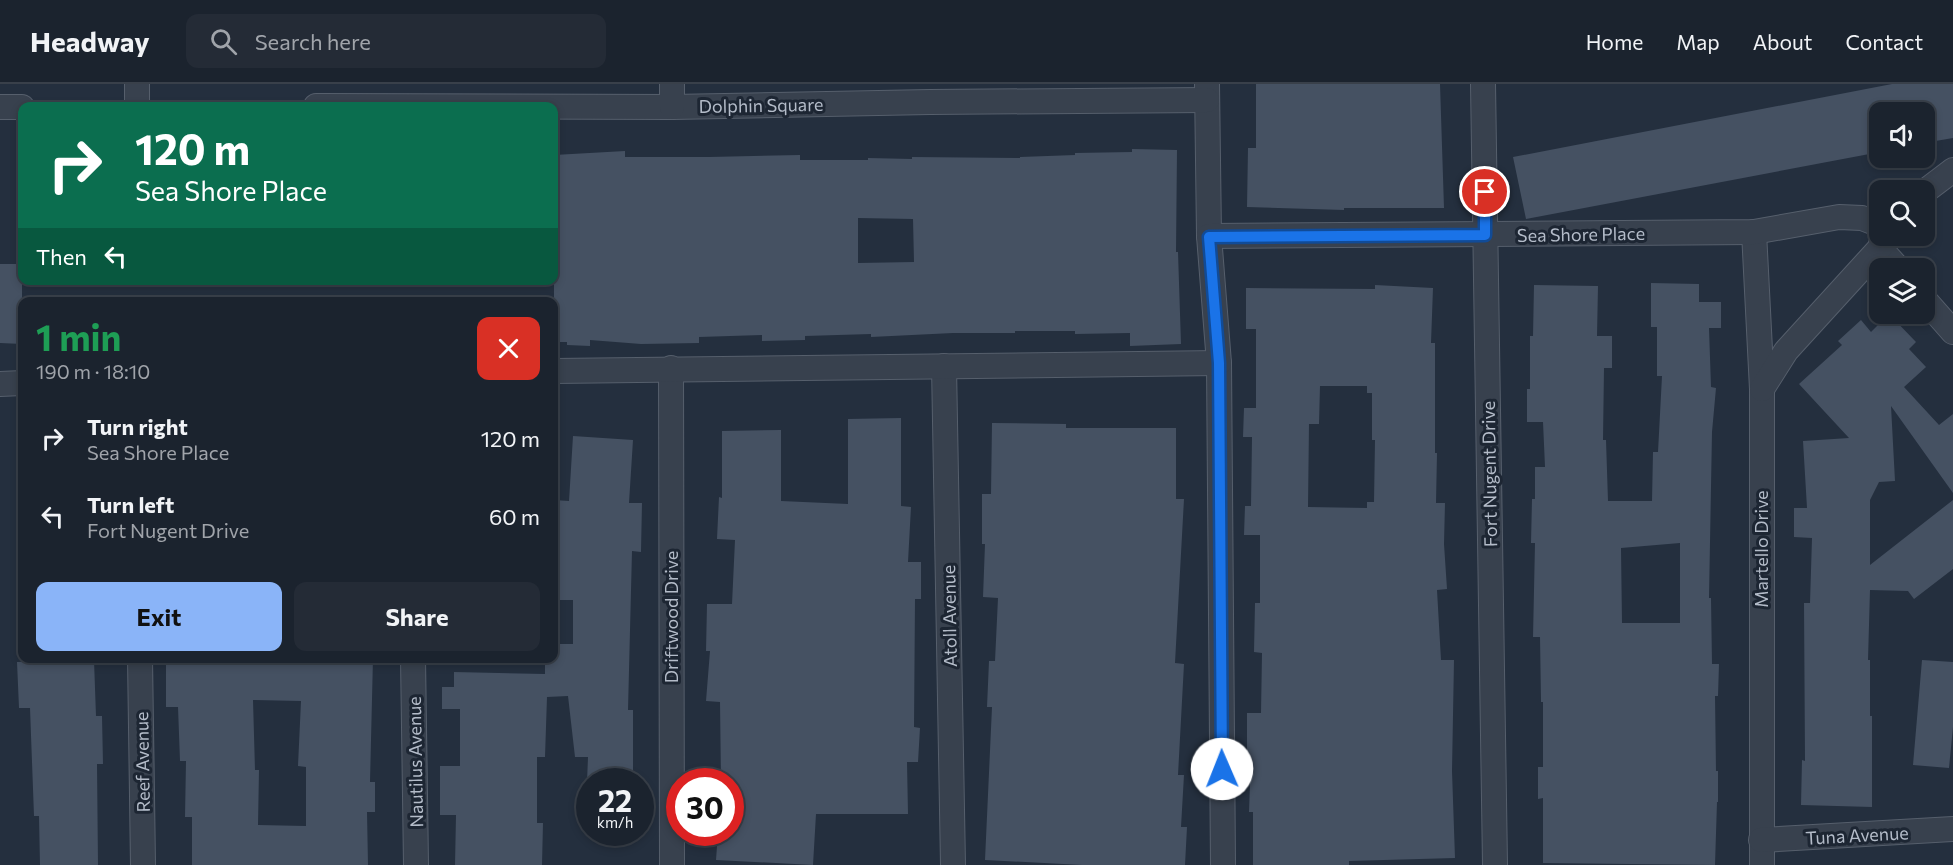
<!DOCTYPE html>
<meta charset="utf-8">
<style>
:root{--surface:#1b232e;--page:#242b36;--text:#f1f3f6;--muted:#a0a4aa;--line:#39404a;--accent:#8ab4f8}
body{margin:0;font-family:Commissioner,sans-serif;background:var(--page);color:var(--text);height:100vh;display:flex;flex-direction:column;font-size:22px;white-space:nowrap}
*{box-sizing:border-box;margin:0}
p{font-size:20px;color:var(--muted)}
.icon{flex:none;width:33px;height:33px;fill:none;stroke:currentColor;stroke-width:2;stroke-linecap:round;stroke-linejoin:round}
.map{position:relative;flex:1;overflow:hidden}
.details{position:absolute;left:18px;top:213px;width:540px;height:366px;display:flex;flex-direction:column;background:var(--surface);border-radius:12px;box-shadow:0 3px 9px #0003,0 0 0 2px var(--line)}
.details>*{flex:none}
.banner{position:absolute;left:18px;top:18px;width:540px;height:183px;border-radius:12px;box-shadow:0 3px 9px #0003,0 0 0 2px var(--line);background:#0b6e4f;color:#fff;overflow:hidden}
.controls{position:absolute;left:1869px;top:18px;display:grid;gap:12px}
.controls a{display:grid;place-items:center;width:66px;height:66px;border-radius:12px;background:var(--surface);box-shadow:0 3px 9px #0003,0 0 0 2px var(--line);font-size:30px}
.speed{position:absolute;left:576px;top:684px;display:flex;gap:12px;font-size:30px;font-weight:700;text-align:center}
.speed>*{display:grid;place-content:center;width:78px;height:78px;border-radius:50%;background:var(--surface);box-shadow:0 3px 9px #0003,0 0 0 2px var(--line);line-height:1}
.speed small{font-size:15px;font-weight:400}
.speed .limit{border:9px solid #d22;background:#fff;color:#111}
.pin{position:absolute;display:grid;place-items:center;width:51px;height:51px;color:#fff;margin:-26px;border:3px solid #fff;border-radius:50%;box-shadow:0 2px 6px #0007}
.me{position:absolute;width:66px;margin:-33px;rotate:359deg;stroke-linejoin:round;filter:drop-shadow(0 0 4px #0008)}
.turn{display:flex;align-items:center;gap:21px;height:126px;padding:0 18px;font-size:27px}
.turn .icon{width:78px;height:78px;stroke-width:2.5}
.turn b{display:block;font-size:42px;line-height:51px}
.then{display:flex;align-items:center;height:57px;padding:0 18px;background:#0003;gap:12px;font-size:22px}
.round{display:grid;place-items:center;flex:none;width:63px;height:63px;border-radius:12px;background:var(--page)}
.summary{display:flex;align-items:center;justify-content:space-between;height:102px;padding:0 18px}
h1{font-size:36px;font-weight:700;line-height:45px;color:#1e9e55}
.primary-button{display:flex;gap:12px;margin-top:auto;padding:12px 18px}
.primary-button a{flex:1;height:69px;border-radius:12px;background:var(--accent);color:#111;font-size:24px;font-weight:700;line-height:69px;text-align:center}
.primary-button a+a{background:var(--page);color:var(--text)}
ul{padding:0;list-style:none}
li{display:flex;align-items:center;gap:18px;height:78px;padding:0 18px}
li div{flex:1}
li b{display:block;font-size:22px}
li em{font-style:normal}
header{display:flex;align-items:center;gap:36px;box-sizing:border-box;height:84px;padding:0 30px;background:var(--surface);border-bottom:2px solid var(--line)}
header strong{font-size:28px}
nav{display:flex;gap:33px;margin-inline-start:auto;font-size:21px}
.search{width:420px;height:54px;background:var(--page);display:flex;align-items:center;gap:15px;box-sizing:border-box;padding:0 21px;border-radius:12px;color:var(--muted);font-size:22px}
.map>svg:first-child{display:block}
</style>
<header>
<strong>Headway</strong>
<div class="search"><svg class="icon" aria-label="search" viewBox="0 0 24 24"><circle cx="10" cy="10" r="6"/><path d="M15 15l6 6"/></svg>Search here</div>
<nav><a>Home</a><a>Map</a><a>About</a><a>Contact</a></nav>
</header>
<div class="map">
<svg width="1953" height="781" viewBox="0 0 1953 781">
<rect width="100%" height="100%" fill="#242f3e"/>
<g fill="#455162" fill-rule="evenodd">
<polygon points="1256,0 1440,0 1444,124 1344,124 1344,126 1247,123 1248,64 1256,64"/>
<polygon points="1892,0 1953,0 1953,54 1924,59 1924,28 1880,28 1880,68 1526,135 1513,73"/>
<path d="M1132,65L1177,66L1176,168H1178L1181,260L1130,262V249L1075,250V247H1015V249H953L871,253V250L805,252V256L762,257V251L699,253V259L641,260L590,256V262L567,261V258H554V71L625,67V73H709L800,71V76H868V74L912,75V73L1020,74V73L1075,71V69L1132,68ZM858,134L913,135L914,178L858,179Z"/>
<polygon points="0,180 22,180 22,260 0,259"/>
<path d="M1651,199L1699,200V218H1721V244H1709L1711,303L1716,304L1712,348L1709,514H1711L1712,580H1719L1718,612H1715L1716,687H1718V718H1717L1715,781L1543,779V714L1538,715V683H1543V618H1541L1540,553H1533L1535,459H1531L1532,415H1535V383H1545L1543,338H1527V305H1530V252H1533L1534,201L1598,202L1597,252H1612V284H1604L1603,356H1606L1608,417H1652L1653,368H1658L1662,292H1657V243H1651ZM1680,459V539H1622L1621,464Z"/>
<path d="M1375,201L1433,204L1431,259H1435V369H1437L1436,419H1445L1444,460L1447,505L1437,506L1441,576H1454L1452,687L1455,774L1349,777V781H1253V728H1249L1251,672H1247V629H1261L1262,569L1254,568L1255,519H1260V451H1244L1245,422H1251L1252,353H1243L1244,324H1256V245H1246V204L1375,205ZM1320,302H1367V309H1372V356H1375L1374,418H1367V424L1308,423L1309,340H1319Z"/>
<polygon points="1889,230 1916,258 1909,265 1926,283 1904,303 1939,341 1953,330 1953,409 1891,322 1895,397 1879,398 1870,416 1870,481 1953,416 1953,485 1914,515 1908,507 1870,506 1868,576 1870,576 1870,632 1872,632 1872,723 1801,721 1802,676 1805,677 1804,519 1810,519 1812,454 1794,453 1794,424 1807,424 1803,357 1849,354 1799,300 1842,261 1838,257 1861,236 1871,248"/>
<polygon points="901,334 901,422 911,423 908,478 921,478 921,515 915,515 914,643 920,644 918,678 907,678 908,730 816,730 813,781 716,776 718,748 730,748 730,698 721,698 720,618 706,617 710,567 706,567 707,520 732,520 735,456 717,455 719,413 722,414 722,347 781,346 781,417 848,420 848,335"/>
<polygon points="992,339 1066,340 1066,344 1176,344 1176,415 1184,415 1175,579 1184,580 1178,691 1184,691 1181,743 1187,743 1185,781 1082,781 985,776 992,623 987,623 989,577 995,577 998,514 983,513 985,460 982,460 982,410 991,410"/>
<polygon points="573,352 633,356 629,419 642,419 641,468 632,467 628,626 633,626 633,698 587,698 588,673 575,673 568,612 547,613 545,673 537,673 537,739 543,739 542,781 455,781 456,731 440,731 440,682 460,682 460,625 442,625 442,603 454,603 454,588 545,590 545,574 554,574 554,560 573,560 573,516 554,516 554,416 569,417"/>
<path d="M166,574H373L370,698H375V728H367L368,781H192V733H185L186,677H180L178,623H166ZM253,616L301,617L298,682L306,683V742L258,741L259,686H255Z"/>
<polygon points="94,576 96,632 102,632 103,680 97,680 98,781 40,781 39,732 34,732 30,624 19,624 17,578"/>
<polygon points="1922,576 1953,578 1953,643 1949,684 1913,681"/>
</g>
<g fill="none" stroke-linecap="round" stroke-linejoin="round">
<defs>
<g id="street">
<polyline points="137,0 137,22"/>
<polyline points="1483,0 1495,781"/>
<polyline points="1207,1 1209,152 1219,279 1223,781"/>
<polyline points="316,22 672,23 930,18 1207,16"/>
<polyline points="0,23 22,23"/>
<polyline points="672,23 672,0"/>
<polyline points="1924,108 1953,86"/>
<polyline points="1754,148 1762,305 1762,781"/>
<polyline points="1209,152 1754,148 1839,133 1862,134 1880,141"/>
<polyline points="1880,164 1898,184"/>
<polyline points="1924,215 1953,248"/>
<polyline points="944,282 953,781"/>
<polyline points="671,284 672,781"/>
<polyline points="554,287 1219,279"/>
<polyline points="0,300 22,299"/>
<polyline points="1762,305 1786,267 1880,164 1883,152"/>
<polyline points="140,574 143,781"/>
<polyline points="413,574 416,781"/>
<polyline points="1761,756 1953,745"/>
</g>
</defs>
<use href="#street" stroke="#565f6c" stroke-width="26"/>
<use href="#street" stroke="#38414e" stroke-width="24"/>
</g>
<g fill="none" stroke-linecap="round" stroke-linejoin="round">
<defs>
<polyline id="route" points="1222,685 1219,279 1209,153 1485,151 1485,108"/>
</defs>
<use href="#route" stroke="#114b97" stroke-width="15"/>
<use href="#route" stroke="#1a73e8" stroke-width="10"/>
</g>
<g text-anchor="middle" dominant-baseline="central" stroke-width="6" stroke-linejoin="round" paint-order="stroke">
<g font-size="18" fill="#b4bcc9" stroke="#1d2633">
<text transform="translate(761 21) rotate(-1)">Dolphin Square</text>
<text transform="translate(1581 150) rotate(-1)">Sea Shore Place</text>
<text transform="translate(1489 390) rotate(-91)">Fort Nugent Drive</text>
<text transform="translate(1761 465) rotate(-90)">Martello Drive</text>
<text transform="translate(949 532) rotate(-91)">Atoll Avenue</text>
<text transform="translate(671 533) rotate(-90)">Driftwood Drive</text>
<text transform="translate(142 678) rotate(-91)">Reef Avenue</text>
<text transform="translate(415 678) rotate(-91)">Nautilus Avenue</text>
<text transform="translate(1857 751) rotate(-3)">Tuna Avenue</text>
</g>
</g>
</svg>
<div class="controls">
<a><svg class="icon" aria-label="sound" viewBox="0 0 24 24"><path d="M4 9h4l5-4v14l-5-4H4zM17 9q2 3 0 6"/></svg></a>
<a><svg class="icon" aria-label="search" viewBox="0 0 24 24"><circle cx="10" cy="10" r="6"/><path d="M15 15l6 6"/></svg></a>
<a><svg class="icon" aria-label="layers" viewBox="0 0 24 24"><path d="M12 4l9 5-9 5-9-5zM3 14l9 5 9-5"/></svg></a>
</div>
<div class="speed"><div>22<small>km/h</small></div><div class="limit">30</div></div>
<div class="pin" style="left:1485px;top:108px;background:#d93025"><svg class="icon" aria-label="arrive" viewBox="0 0 24 24"><path d="M6 21V4h12l-3 4 3 4H6"/></svg></div>
<svg class="me" style="left:1222px;top:685px" viewBox="-20 -20 40 40"><circle r="19" fill="#fff"/><path d="M0-13L10 11 0 6-10 11z" fill="#1a73e8"/></svg>
<div class="banner">
<div class="turn"><svg class="icon" aria-label="right" viewBox="0 0 24 24"><path d="M7 20v-9h11M14 6l5 5-5 5"/></svg><div><b>120 m</b>Sea Shore Place</div></div>
<div class="then">Then<svg class="icon" aria-label="left" viewBox="0 0 24 24"><path d="M17 20v-9H6M10 6l-5 5 5 5"/></svg></div>
</div>
<section class="details">
<div class="summary"><div><h1>1 min</h1><p>190 m · 18:10</p></div><a class="round" style="background:#d93025;color:#fff"><svg class="icon" aria-label="close" viewBox="0 0 24 24"><path d="M6 6l12 12M18 6L6 18"/></svg></a></div>
<ul>
<li><svg class="icon" aria-label="right" viewBox="0 0 24 24"><path d="M7 20v-9h11M14 6l5 5-5 5"/></svg><div><b>Turn right</b><p>Sea Shore Place</p></div><em>120 m</em></li>
<li><svg class="icon" aria-label="left" viewBox="0 0 24 24"><path d="M17 20v-9H6M10 6l-5 5 5 5"/></svg><div><b>Turn left</b><p>Fort Nugent Drive</p></div><em>60 m</em></li>
</ul>
<div class="primary-button"><a>Exit</a><a>Share</a></div>
</section>
</div>
